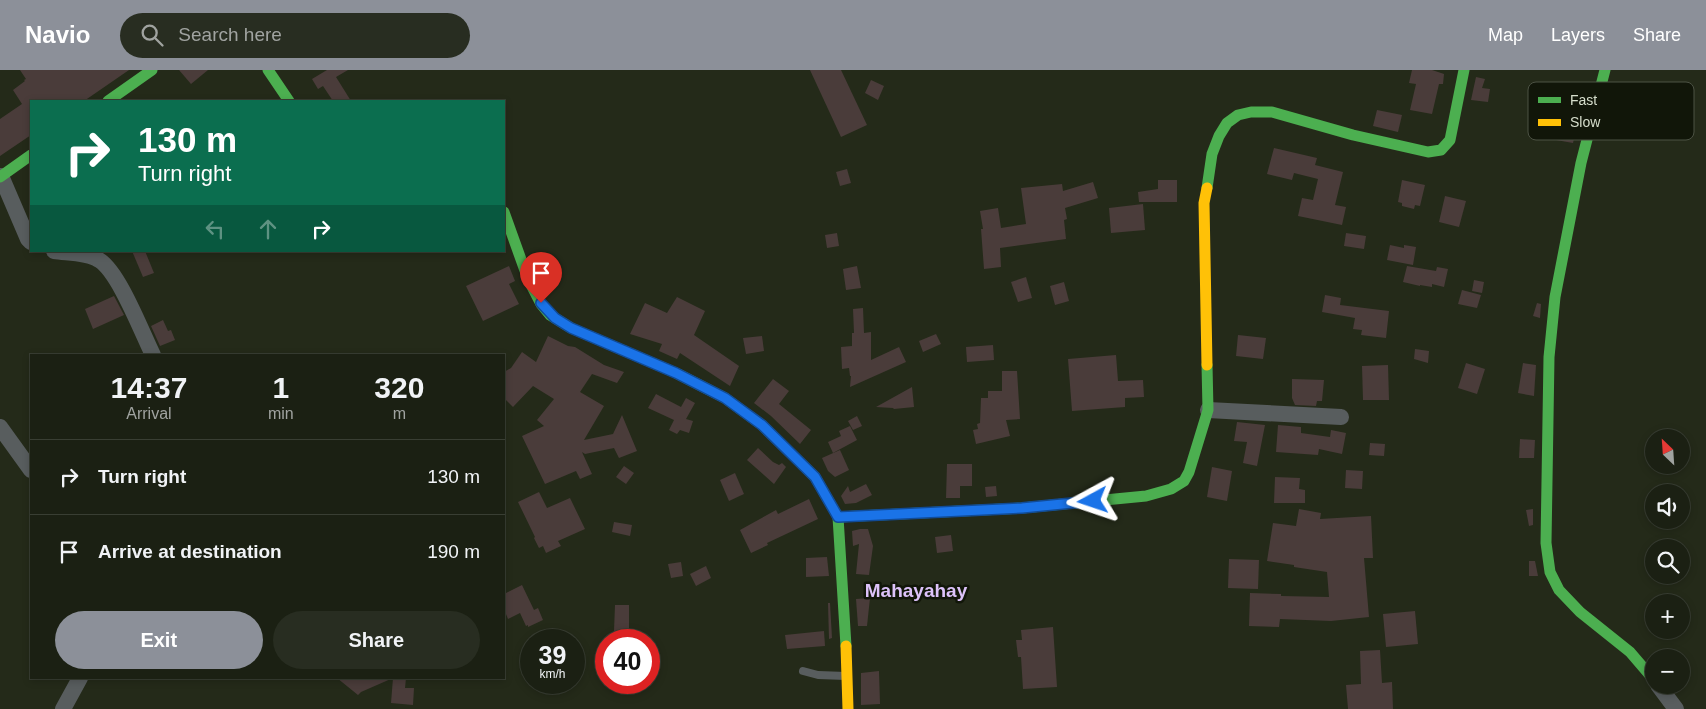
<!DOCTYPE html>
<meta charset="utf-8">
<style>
:root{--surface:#1b2013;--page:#282d21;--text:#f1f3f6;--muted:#a0a3a0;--line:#393e33;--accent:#8c9099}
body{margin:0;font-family:Arial,sans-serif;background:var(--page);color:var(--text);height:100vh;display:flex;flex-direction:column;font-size:19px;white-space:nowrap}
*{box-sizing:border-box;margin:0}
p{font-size:16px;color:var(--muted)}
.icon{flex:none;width:28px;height:28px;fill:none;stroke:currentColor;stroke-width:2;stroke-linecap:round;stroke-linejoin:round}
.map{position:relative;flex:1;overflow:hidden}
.side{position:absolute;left:30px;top:284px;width:475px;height:325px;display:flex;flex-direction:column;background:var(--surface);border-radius:0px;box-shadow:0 2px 8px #0003,0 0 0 1px var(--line)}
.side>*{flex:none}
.top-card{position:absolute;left:30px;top:30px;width:475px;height:152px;border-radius:0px;box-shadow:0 2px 8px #0003,0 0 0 1px var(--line);background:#0b6e4f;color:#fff;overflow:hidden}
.needle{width:32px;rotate:335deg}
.fabs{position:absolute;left:1645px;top:359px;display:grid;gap:10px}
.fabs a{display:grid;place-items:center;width:45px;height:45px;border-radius:50%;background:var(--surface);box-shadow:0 2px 8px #0003,0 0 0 1px var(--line);font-size:25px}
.speed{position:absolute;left:520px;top:559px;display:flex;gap:10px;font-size:25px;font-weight:700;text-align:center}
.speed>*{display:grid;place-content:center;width:65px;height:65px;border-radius:50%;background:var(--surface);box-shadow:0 2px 8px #0003,0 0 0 1px var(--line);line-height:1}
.speed small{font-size:12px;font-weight:400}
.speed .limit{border:8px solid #d22;background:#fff;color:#111}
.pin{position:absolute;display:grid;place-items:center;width:42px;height:42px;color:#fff;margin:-51px -21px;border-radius:50% 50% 50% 0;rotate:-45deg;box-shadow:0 0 5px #0007}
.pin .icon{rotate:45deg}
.me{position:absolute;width:55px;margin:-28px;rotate:265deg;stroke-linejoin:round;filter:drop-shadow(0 0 4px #0008)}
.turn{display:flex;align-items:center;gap:18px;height:105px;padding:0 25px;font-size:22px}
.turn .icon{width:65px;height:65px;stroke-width:2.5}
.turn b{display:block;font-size:35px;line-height:42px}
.lanes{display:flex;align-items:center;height:48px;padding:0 25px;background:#0003;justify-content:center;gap:25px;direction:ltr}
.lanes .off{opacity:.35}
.eta{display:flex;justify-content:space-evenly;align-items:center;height:85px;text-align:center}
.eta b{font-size:30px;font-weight:700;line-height:35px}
.button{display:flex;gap:10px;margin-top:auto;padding:10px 25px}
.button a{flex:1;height:58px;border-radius:30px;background:var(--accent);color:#fff;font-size:20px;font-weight:700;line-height:58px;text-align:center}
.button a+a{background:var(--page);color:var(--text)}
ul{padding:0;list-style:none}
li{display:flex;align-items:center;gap:15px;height:75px;padding:0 25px;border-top:1px solid var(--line)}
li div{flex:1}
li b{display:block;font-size:19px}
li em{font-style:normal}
header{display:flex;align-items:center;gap:30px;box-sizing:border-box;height:70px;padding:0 25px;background:var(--accent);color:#fff}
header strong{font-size:24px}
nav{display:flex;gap:28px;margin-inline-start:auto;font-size:18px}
.search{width:350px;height:45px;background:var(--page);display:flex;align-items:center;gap:12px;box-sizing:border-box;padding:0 18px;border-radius:28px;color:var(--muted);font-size:19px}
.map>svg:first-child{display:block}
</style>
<header>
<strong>Navio</strong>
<div class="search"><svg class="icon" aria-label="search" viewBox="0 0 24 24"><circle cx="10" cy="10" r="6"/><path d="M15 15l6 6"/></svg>Search here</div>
<nav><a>Map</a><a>Layers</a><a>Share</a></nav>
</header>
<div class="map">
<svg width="1706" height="639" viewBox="0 0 1706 639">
<rect width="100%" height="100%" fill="#242a19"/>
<g fill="#4a3c3a">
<polygon points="20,0 129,0 84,31 31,31 31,65 0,86 0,49 22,34 13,20 25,11 24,10 26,9"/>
<polygon points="179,0 208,0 191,14"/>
<polygon points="327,0 348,0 336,7 351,31 333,31 323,16 318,19 312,9"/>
<polygon points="810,0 841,0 867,55 841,67"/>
<polygon points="1412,0 1432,0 1444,4 1443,14 1439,14 1432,44 1410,40 1416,14 1409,13"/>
<polygon points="1476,7 1485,9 1482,18 1490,19 1488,32 1471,30"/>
<polygon points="871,10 884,16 878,30 865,23"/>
<polygon points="1564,15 1583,17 1579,47 1573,73 1556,70 1561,48 1548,48 1548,26 1563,26"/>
<polygon points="1377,40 1402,45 1398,62 1373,56"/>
<polygon points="1274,78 1317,88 1315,95 1343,102 1335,135 1346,137 1342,155 1298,146 1302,128 1313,130 1318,109 1294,103 1292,110 1267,104"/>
<polygon points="847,99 851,113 840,116 836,102"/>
<polygon points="1158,110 1177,110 1177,132 1139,132 1138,122 1158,119"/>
<polygon points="1402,110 1425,115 1420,136 1415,135 1414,139 1402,136 1402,133 1398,132"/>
<polygon points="1093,112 1098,128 1065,138 1067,149 1064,150 1066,169 1000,178 1001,197 984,199 981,159 983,159 980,141 998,138 1001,158 1026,154 1021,118 1062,114 1063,121"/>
<polygon points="1445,126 1466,131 1459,157 1439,152"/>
<polygon points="1143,134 1145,160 1111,163 1109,138"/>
<polygon points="837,163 839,176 827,178 825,165"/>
<polygon points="1346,163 1366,166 1364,179 1344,176"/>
<polygon points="1390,175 1404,178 1404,175 1416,177 1413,195 1387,190"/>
<polygon points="132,181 145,181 154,203 143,207"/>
<polygon points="509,196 515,211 509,214 519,234 483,251 466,216"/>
<polygon points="857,196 861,218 846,220 843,199"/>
<polygon points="1407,196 1436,201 1437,197 1448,199 1444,217 1432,214 1432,217 1420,215 1420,216 1403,212"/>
<polygon points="1026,207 1032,228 1018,232 1011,212"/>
<polygon points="1474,210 1484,212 1482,223 1472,221"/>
<polygon points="1064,212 1069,231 1055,235 1050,216"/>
<polygon points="1462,220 1481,225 1477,238 1458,234"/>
<polygon points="1325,225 1341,228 1340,235 1389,241 1386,268 1361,265 1362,260 1353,259 1355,248 1322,242"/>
<polygon points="114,226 124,245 93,259 85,239"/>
<polygon points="677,227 705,241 694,265 739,296 730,316 680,283 677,289 659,281 662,274 630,264 645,233 667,243"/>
<polygon points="1537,233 1541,234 1540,248 1533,246"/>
<polygon points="863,238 864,263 871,262 871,290 899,277 906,292 850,317 851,306 850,306 849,298 842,299 841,277 852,276 852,263 854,263 853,239"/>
<polygon points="163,250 168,261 171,260 175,270 160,276 151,256"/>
<polygon points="936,264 941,274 923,282 919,271"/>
<polygon points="1238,265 1266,268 1263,289 1236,286"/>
<polygon points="548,266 568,276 575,277 604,295 624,302 617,313 592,304 580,322 604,336 584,370 613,364 622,345 637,381 619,388 614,378 585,384 582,382 592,404 580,409 576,401 545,414 522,366 544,356 537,350 554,329 533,316 513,337 504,328 504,302 511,298 522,282 536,292"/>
<polygon points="762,266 764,281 746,284 743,268"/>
<polygon points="993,275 994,290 967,292 966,277"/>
<polygon points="1415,279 1429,281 1428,293 1414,289"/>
<polygon points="1116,285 1118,311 1143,310 1144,327 1125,328 1125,337 1072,341 1068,289"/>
<polygon points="1466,293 1485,299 1477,324 1458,318"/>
<polygon points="1523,293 1536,295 1534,326 1518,323"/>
<polygon points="1388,295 1389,330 1363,330 1362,296"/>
<polygon points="1002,301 1017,301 1020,349 1006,350 1010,366 976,374 973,360 978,359 977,354 980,353 981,328 988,328 988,321 1002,321"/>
<polygon points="773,309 789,321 779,334 811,360 800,374 771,346 754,333"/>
<polygon points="1292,309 1324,310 1322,331 1317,331 1316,336 1295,335 1292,328"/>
<polygon points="912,317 914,337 894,339 893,338 876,337"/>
<polygon points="656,324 681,337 686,328 695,333 686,349 693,351 689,363 680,360 677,364 669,360 674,350 648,338"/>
<polygon points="857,346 862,356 853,360 848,351"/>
<polygon points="1237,352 1265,355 1257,396 1243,393 1247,372 1234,371"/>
<polygon points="1278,355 1301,357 1301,363 1330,367 1331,360 1346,363 1342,384 1319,379 1318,385 1276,382"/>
<polygon points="850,356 857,370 833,383 828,372 841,366 839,361"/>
<polygon points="1520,369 1535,370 1534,388 1519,388"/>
<polygon points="1370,373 1385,374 1384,386 1369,385"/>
<polygon points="758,378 773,392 779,395 782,393 786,397 774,414 747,390"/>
<polygon points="840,380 849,400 835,407 828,401 822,388"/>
<polygon points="947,394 972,394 972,416 960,416 960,428 946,428"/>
<polygon points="624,396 634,403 626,414 616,407"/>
<polygon points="1212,397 1232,401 1227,431 1207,427"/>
<polygon points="1346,400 1363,401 1362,419 1345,418"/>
<polygon points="735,403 744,424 729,431 720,410"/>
<polygon points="1275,407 1300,408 1299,419 1305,420 1305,433 1274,433"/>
<polygon points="866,414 872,425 856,433 845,434 841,426 848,416 850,422"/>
<polygon points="996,416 997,426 986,427 985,417"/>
<polygon points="539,422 547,438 570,428 585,459 558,471 561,476 546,483 543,476 539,478 534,468 535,467 518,432"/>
<polygon points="809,429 818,449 767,473 768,475 751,483 740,460 776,440 778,444"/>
<polygon points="1299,439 1321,443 1320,449 1371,446 1373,488 1364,488 1369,547 1331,551 1280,549 1279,557 1249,556 1250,523 1281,524 1281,526 1329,527 1327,502 1294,497 1294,495 1267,491 1273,453 1296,456"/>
<polygon points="1533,439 1533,455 1529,456 1526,440"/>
<polygon points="614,452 632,455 630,466 612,462"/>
<polygon points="860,459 868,459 873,476 869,505 856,504 859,474 853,476 852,461"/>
<polygon points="951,465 953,481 937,483 935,467"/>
<polygon points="827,487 829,506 806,507 806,488"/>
<polygon points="1229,489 1259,490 1258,519 1228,518"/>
<polygon points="1529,491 1535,491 1538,506 1529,506"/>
<polygon points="681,492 683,506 671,508 668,494"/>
<polygon points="706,496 711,508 696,516 690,504"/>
<polygon points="522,515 534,540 538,538 543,550 528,557 528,555 526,556 520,543 508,549 504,539 504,524"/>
<polygon points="870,528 867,556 858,556 856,529"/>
<polygon points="828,533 830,533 832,568 829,569"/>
<polygon points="615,535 629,535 629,561 614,561"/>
<polygon points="1415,541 1418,574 1386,577 1383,544"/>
<polygon points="1053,557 1057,617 1023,619 1021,587 1018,587 1016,570 1022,570 1021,560"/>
<polygon points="824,561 825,576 787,579 785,565"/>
<polygon points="1380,580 1382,613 1392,612 1393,639 1348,639 1346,615 1361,614 1360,581"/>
<polygon points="879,601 880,634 861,635 861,603"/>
<polygon points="337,608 406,608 405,618 414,618 413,635 391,633 393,608 361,622 358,625"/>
</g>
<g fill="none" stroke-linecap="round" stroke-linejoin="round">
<polyline stroke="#585d5e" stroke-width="8" points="803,601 818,605 846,606"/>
<g stroke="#585d5e" stroke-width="16">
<polyline points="1,106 28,169 31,172"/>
<path d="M54,181C68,183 87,182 99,190C119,202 142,263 153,285"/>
<polyline points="1208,340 1341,347"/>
<polyline points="0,357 31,400"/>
<polyline points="1658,615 1676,639"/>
<polyline points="63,639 80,608"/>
</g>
<g stroke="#4caf50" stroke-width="11">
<polyline points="268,0 289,31"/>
<polyline points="1605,0 1581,93 1555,227 1549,287 1546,473 1550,502 1559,520 1580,542 1630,582 1654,610"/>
<polyline points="108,31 152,0"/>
<polyline points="0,107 31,85"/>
<polyline points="1207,118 1212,84 1219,66 1227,53 1238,45 1251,42 1272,42 1353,65 1428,82 1441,80 1450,70 1464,0"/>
<polyline points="504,142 528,209 541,234 550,245 571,258 676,303 725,328 762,355 815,407 838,447 846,576"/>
<polyline points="838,447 1022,438 1146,426 1171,419 1184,411 1189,402 1208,340 1207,295"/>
</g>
<g stroke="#ffc107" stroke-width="11">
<polyline points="1207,118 1204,133 1207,295"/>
<polyline points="846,576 848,639"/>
</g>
</g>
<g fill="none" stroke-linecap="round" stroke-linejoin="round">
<defs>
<polyline id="route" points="541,233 555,248 571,258 676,303 725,328 762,355 815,407 838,447 1022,438 1093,431"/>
</defs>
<use href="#route" stroke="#114b97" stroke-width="12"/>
<use href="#route" stroke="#1a73e8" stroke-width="9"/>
</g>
<g text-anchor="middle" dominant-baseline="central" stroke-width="5" stroke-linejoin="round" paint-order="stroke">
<g font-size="19" font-weight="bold" fill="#dcc2f9" stroke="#111609">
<text x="916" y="520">Mahayahay</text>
</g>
</g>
<rect x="1528" y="12" width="166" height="58" rx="8" fill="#111609" stroke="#4c5244" stroke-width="1"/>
<rect x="1538" y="27" width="23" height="6" fill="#4caf50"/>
<rect x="1538" y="49" width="23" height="7" fill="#ffc107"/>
<g font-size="14" fill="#d6decc">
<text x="1570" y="35">Fast</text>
<text x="1570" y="57">Slow</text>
</g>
</svg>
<div class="fabs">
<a><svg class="needle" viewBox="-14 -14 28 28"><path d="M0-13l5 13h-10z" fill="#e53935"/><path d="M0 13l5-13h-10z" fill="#a0a3a0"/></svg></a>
<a><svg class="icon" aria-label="sound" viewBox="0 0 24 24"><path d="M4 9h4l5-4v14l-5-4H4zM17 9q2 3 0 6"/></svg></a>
<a><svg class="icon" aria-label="search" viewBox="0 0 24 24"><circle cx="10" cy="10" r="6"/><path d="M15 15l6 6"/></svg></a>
<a>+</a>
<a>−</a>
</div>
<div class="speed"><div>39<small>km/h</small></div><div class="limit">40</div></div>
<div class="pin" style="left:541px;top:233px;background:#d93025"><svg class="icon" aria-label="arrive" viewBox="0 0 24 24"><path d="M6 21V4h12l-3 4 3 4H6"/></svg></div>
<svg class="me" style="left:1093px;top:431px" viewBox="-20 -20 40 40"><path d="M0-17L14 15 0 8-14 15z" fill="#1a73e8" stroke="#fff" stroke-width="4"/></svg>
<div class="top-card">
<div class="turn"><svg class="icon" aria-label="right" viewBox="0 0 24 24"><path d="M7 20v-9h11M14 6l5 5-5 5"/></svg><div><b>130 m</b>Turn right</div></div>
<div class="lanes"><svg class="icon off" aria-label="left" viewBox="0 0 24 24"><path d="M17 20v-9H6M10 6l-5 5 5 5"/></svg><svg class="icon off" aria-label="ahead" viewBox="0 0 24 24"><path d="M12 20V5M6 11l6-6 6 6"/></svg><svg class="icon" aria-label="right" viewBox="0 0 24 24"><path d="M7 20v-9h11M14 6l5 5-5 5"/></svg></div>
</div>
<section class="side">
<div class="eta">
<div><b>14:37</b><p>Arrival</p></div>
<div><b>1</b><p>min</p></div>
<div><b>320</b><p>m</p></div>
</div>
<ul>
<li><svg class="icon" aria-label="right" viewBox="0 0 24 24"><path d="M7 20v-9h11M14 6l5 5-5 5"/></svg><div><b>Turn right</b></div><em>130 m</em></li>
<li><svg class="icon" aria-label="arrive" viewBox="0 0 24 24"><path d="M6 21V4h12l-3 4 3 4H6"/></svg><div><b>Arrive at destination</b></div><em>190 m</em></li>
</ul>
<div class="button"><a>Exit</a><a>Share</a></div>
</section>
</div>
